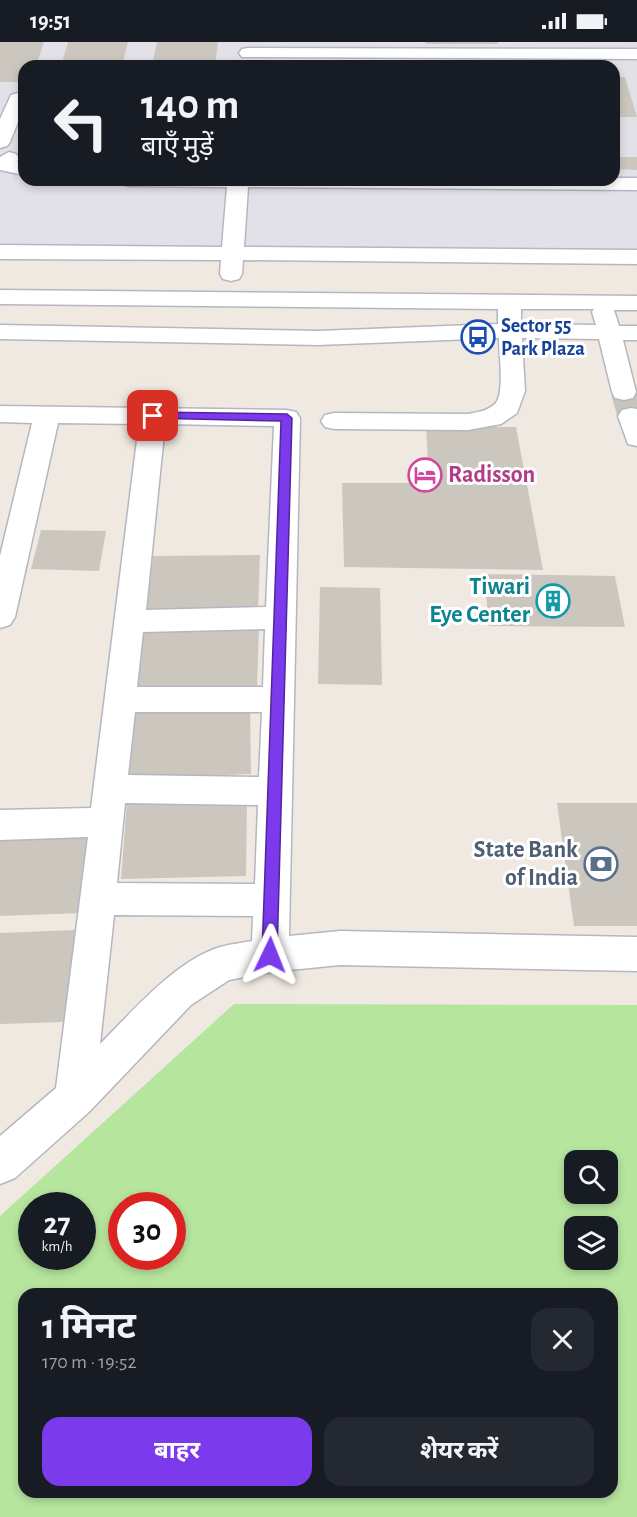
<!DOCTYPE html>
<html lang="hi">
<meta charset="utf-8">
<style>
:root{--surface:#171b24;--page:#242831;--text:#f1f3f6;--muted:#9ea1a6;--accent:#7c3aed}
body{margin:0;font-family:"Alegreya Sans","Noto Sans Devanagari",sans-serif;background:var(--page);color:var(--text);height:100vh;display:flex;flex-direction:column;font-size:22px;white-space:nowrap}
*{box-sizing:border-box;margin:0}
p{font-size:20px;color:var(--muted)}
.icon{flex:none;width:33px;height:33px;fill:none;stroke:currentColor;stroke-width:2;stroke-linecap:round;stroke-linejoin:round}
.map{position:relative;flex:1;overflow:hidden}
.side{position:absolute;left:18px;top:1246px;width:600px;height:210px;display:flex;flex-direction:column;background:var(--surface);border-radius:18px;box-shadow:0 3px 9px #0003}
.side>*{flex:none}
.hud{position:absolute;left:18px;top:18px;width:602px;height:126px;border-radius:18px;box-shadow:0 3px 9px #0003;background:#171b24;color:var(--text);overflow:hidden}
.tools{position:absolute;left:564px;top:1108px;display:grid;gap:12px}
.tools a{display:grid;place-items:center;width:54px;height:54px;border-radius:12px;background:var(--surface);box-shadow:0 3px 9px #0003;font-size:30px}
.speed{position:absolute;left:18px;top:1150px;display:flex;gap:12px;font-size:30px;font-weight:700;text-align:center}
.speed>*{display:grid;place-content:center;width:78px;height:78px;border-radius:50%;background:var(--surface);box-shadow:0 3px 9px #0003;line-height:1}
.speed small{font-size:15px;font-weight:400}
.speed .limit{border:9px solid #d22;background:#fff;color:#111}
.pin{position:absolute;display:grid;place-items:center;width:51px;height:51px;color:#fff;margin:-26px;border-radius:12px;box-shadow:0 3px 9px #0006}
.me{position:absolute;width:66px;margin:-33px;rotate:2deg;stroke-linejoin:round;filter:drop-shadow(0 0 4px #0008)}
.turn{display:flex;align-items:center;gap:21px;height:126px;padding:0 24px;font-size:27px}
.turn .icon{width:78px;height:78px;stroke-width:2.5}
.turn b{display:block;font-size:42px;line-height:51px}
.round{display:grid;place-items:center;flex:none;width:63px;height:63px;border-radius:18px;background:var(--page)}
.headline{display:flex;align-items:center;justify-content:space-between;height:102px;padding:0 24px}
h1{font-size:36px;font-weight:700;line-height:45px}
.primary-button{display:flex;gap:12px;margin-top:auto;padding:12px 24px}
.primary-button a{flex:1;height:69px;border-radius:18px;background:var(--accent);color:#fff;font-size:24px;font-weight:700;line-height:69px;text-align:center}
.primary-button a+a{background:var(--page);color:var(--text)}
.status{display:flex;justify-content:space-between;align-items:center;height:42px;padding:0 30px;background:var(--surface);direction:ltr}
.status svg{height:16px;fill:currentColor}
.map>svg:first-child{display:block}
</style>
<div class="status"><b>19:51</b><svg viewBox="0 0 49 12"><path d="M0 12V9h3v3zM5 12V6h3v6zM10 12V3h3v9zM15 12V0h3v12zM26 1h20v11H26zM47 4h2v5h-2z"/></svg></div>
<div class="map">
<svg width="637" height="1475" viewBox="0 0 637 1475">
<rect width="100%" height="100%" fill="#efe9e1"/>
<path fill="#e3e1e8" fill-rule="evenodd" d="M0,0H637V207L0,206ZM24,24H614V138H24Z"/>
<path fill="#b6e59e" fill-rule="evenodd" d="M234,962L637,963V1475H0V1174ZM574,1119H608V1152H574ZM32,1164H82V1215H32ZM122,1164H172V1215H122ZM574,1185H608V1218H574ZM24,1252H612V1450H24Z"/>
<g fill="#cbc7bf">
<polygon points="0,0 44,0 36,24 24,24 24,40 0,40"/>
<polygon points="68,0 128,0 122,24 61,24"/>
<polygon points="157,0 218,0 215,24 152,24"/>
<polygon points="425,0 498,0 498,2 426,2"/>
<polygon points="614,35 625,35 637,75 614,75"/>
<polygon points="24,94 24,123 14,123"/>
<polygon points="614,115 637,115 637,128 614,127"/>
<polygon points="426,384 516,385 543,528 344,525 342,441 429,441"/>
<polygon points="41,488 106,489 99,529 31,527"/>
<polygon points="260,513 258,570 146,570 153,514"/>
<polygon points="484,532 615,534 625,585 489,584"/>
<polygon points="320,545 380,546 382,643 318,642"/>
<polygon points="259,584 257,645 134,646 141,585"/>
<polygon points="250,664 251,732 126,737 130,669"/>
<polygon points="247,756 246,834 121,837 127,759"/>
<polygon points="557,761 637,761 637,884 574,884"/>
<polygon points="92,788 83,871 0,874 0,791"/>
<polygon points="75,888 65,980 0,982 0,891"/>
</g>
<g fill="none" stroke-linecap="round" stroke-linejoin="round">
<polyline stroke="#c8c4bd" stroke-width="26" stroke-dasharray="26 13" stroke-linecap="butt" points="624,350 631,374"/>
<defs>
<g id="minor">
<polygon points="248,6 637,7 637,17 242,15 239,11 242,7"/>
<polygon points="18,51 24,53 24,65 10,100 7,104 0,106 0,77 11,53"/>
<polygon points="9,110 16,112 19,116 17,120 24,121 24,133 0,128 0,115"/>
<polygon points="614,136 637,136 637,148 248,145 244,205 637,208 637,222 243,218 242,232 239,237 231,239 223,237 220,232 221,218 0,217 0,203 222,205 227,145 129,144 122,142 119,138 614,138"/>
<path d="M0,248L637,254V268H614L619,284H637V298H623L636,350L633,356L624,358L615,356L612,350L599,297L522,296L525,349L517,371L501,382L468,388L334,387L325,385L321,379L325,373L334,371L468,372C478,370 487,369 495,362C505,352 499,311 499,296L318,303L0,297V283L318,289L498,282V267L0,262ZM521,267H594L592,270L596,283L521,282Z"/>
<path d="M0,364L287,368L296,370L300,376L289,894L340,889L637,895V929L340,923L270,930L229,938L191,963L89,1070L15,1136L0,1142V1094L56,1046L88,795L0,798V768L91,766L139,382L58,381L15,575L10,583L0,586V514L32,381L0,380ZM165,382L274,384L266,565L146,568ZM265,587L263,645H137L143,590ZM135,670H262L259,735L128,733ZM125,761L258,763L255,842L117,841ZM114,873L253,874L252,899C242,901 230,902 220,905C175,919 133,969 100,1002Z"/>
<polygon points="631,366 637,367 637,404 628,402 618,374 622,368"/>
</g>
</defs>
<use href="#minor" stroke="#b4b7c1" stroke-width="3"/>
<use href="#minor" fill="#fff" fill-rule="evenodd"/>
</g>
<polygon fill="#7c3aed" stroke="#51269a" stroke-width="1.5" points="153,370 287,372 292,376 277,913 275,918 270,920 264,918 262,913 281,379 149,376 149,371"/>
<defs>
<symbol id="bus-ring" viewBox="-11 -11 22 22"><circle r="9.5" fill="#fff" stroke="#1a4fb4" stroke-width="1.5"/><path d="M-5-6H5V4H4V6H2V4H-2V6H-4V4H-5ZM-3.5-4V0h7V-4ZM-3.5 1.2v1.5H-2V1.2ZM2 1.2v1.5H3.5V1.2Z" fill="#1a4fb4"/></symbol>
<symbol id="hotel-ring" viewBox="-11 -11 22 22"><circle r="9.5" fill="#fff" stroke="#d1479c" stroke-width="1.5"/><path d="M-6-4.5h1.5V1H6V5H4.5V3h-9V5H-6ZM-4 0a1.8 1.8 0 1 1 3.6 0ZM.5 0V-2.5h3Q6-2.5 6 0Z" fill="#d1479c"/></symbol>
<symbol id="building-ring" viewBox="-11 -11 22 22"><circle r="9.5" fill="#fff" stroke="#0f9aa8" stroke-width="1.5"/><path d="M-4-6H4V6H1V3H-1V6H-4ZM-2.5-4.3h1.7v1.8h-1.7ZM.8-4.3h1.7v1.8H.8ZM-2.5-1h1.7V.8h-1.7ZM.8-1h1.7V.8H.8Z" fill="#0f9aa8"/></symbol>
<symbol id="bank-ring" viewBox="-11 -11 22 22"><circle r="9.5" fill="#fff" stroke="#5c6f8a" stroke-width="1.5"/><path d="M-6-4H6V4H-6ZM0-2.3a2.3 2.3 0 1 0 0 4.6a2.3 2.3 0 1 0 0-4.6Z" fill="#5c6f8a"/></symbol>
</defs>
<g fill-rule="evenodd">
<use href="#bus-ring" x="459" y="276" width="38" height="38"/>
<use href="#hotel-ring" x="406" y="414" width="38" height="38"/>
<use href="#building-ring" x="534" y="540" width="38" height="38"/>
<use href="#bank-ring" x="582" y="803" width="38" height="38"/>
</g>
<g text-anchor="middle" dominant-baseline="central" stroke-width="6" stroke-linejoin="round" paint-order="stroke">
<g font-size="20" font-weight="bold" fill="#164399" stroke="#fff" text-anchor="start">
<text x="501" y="284">Sector 55<tspan x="501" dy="23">Park Plaza</tspan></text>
</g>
<g font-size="24" font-weight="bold" fill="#b23c85" stroke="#fff" text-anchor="start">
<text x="448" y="433">Radisson</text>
</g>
<g font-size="24" font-weight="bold" fill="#0d838f" stroke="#fff" text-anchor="end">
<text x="530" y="545">Tiwari<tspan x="530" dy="28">Eye Center</tspan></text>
</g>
<g font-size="24" font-weight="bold" fill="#4e5e75" stroke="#fff" text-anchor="end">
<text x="578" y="808">State Bank<tspan x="578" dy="28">of India</tspan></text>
</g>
</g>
</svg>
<div class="tools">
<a><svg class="icon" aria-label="search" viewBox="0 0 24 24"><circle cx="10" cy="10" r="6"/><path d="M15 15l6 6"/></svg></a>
<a><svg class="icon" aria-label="layers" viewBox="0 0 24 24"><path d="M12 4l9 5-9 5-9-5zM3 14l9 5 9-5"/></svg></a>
</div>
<div class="speed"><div>27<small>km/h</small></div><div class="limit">30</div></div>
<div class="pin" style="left:153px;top:374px;background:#d93025"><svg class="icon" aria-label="arrive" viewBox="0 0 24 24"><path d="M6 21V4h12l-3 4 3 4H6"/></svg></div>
<svg class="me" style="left:270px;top:913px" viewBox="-20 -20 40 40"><path d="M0-17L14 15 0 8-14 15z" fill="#7c3aed" stroke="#fff" stroke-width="4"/></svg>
<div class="hud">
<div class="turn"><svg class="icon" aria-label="left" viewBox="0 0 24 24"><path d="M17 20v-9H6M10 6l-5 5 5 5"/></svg><div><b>140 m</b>बाएँ मुड़ें</div></div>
</div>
<section class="side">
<div class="headline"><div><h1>1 मिनट</h1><p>170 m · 19:52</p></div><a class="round"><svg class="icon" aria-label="close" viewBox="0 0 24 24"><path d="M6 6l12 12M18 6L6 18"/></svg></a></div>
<div class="primary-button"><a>बाहर</a><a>शेयर करें</a></div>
</section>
</div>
